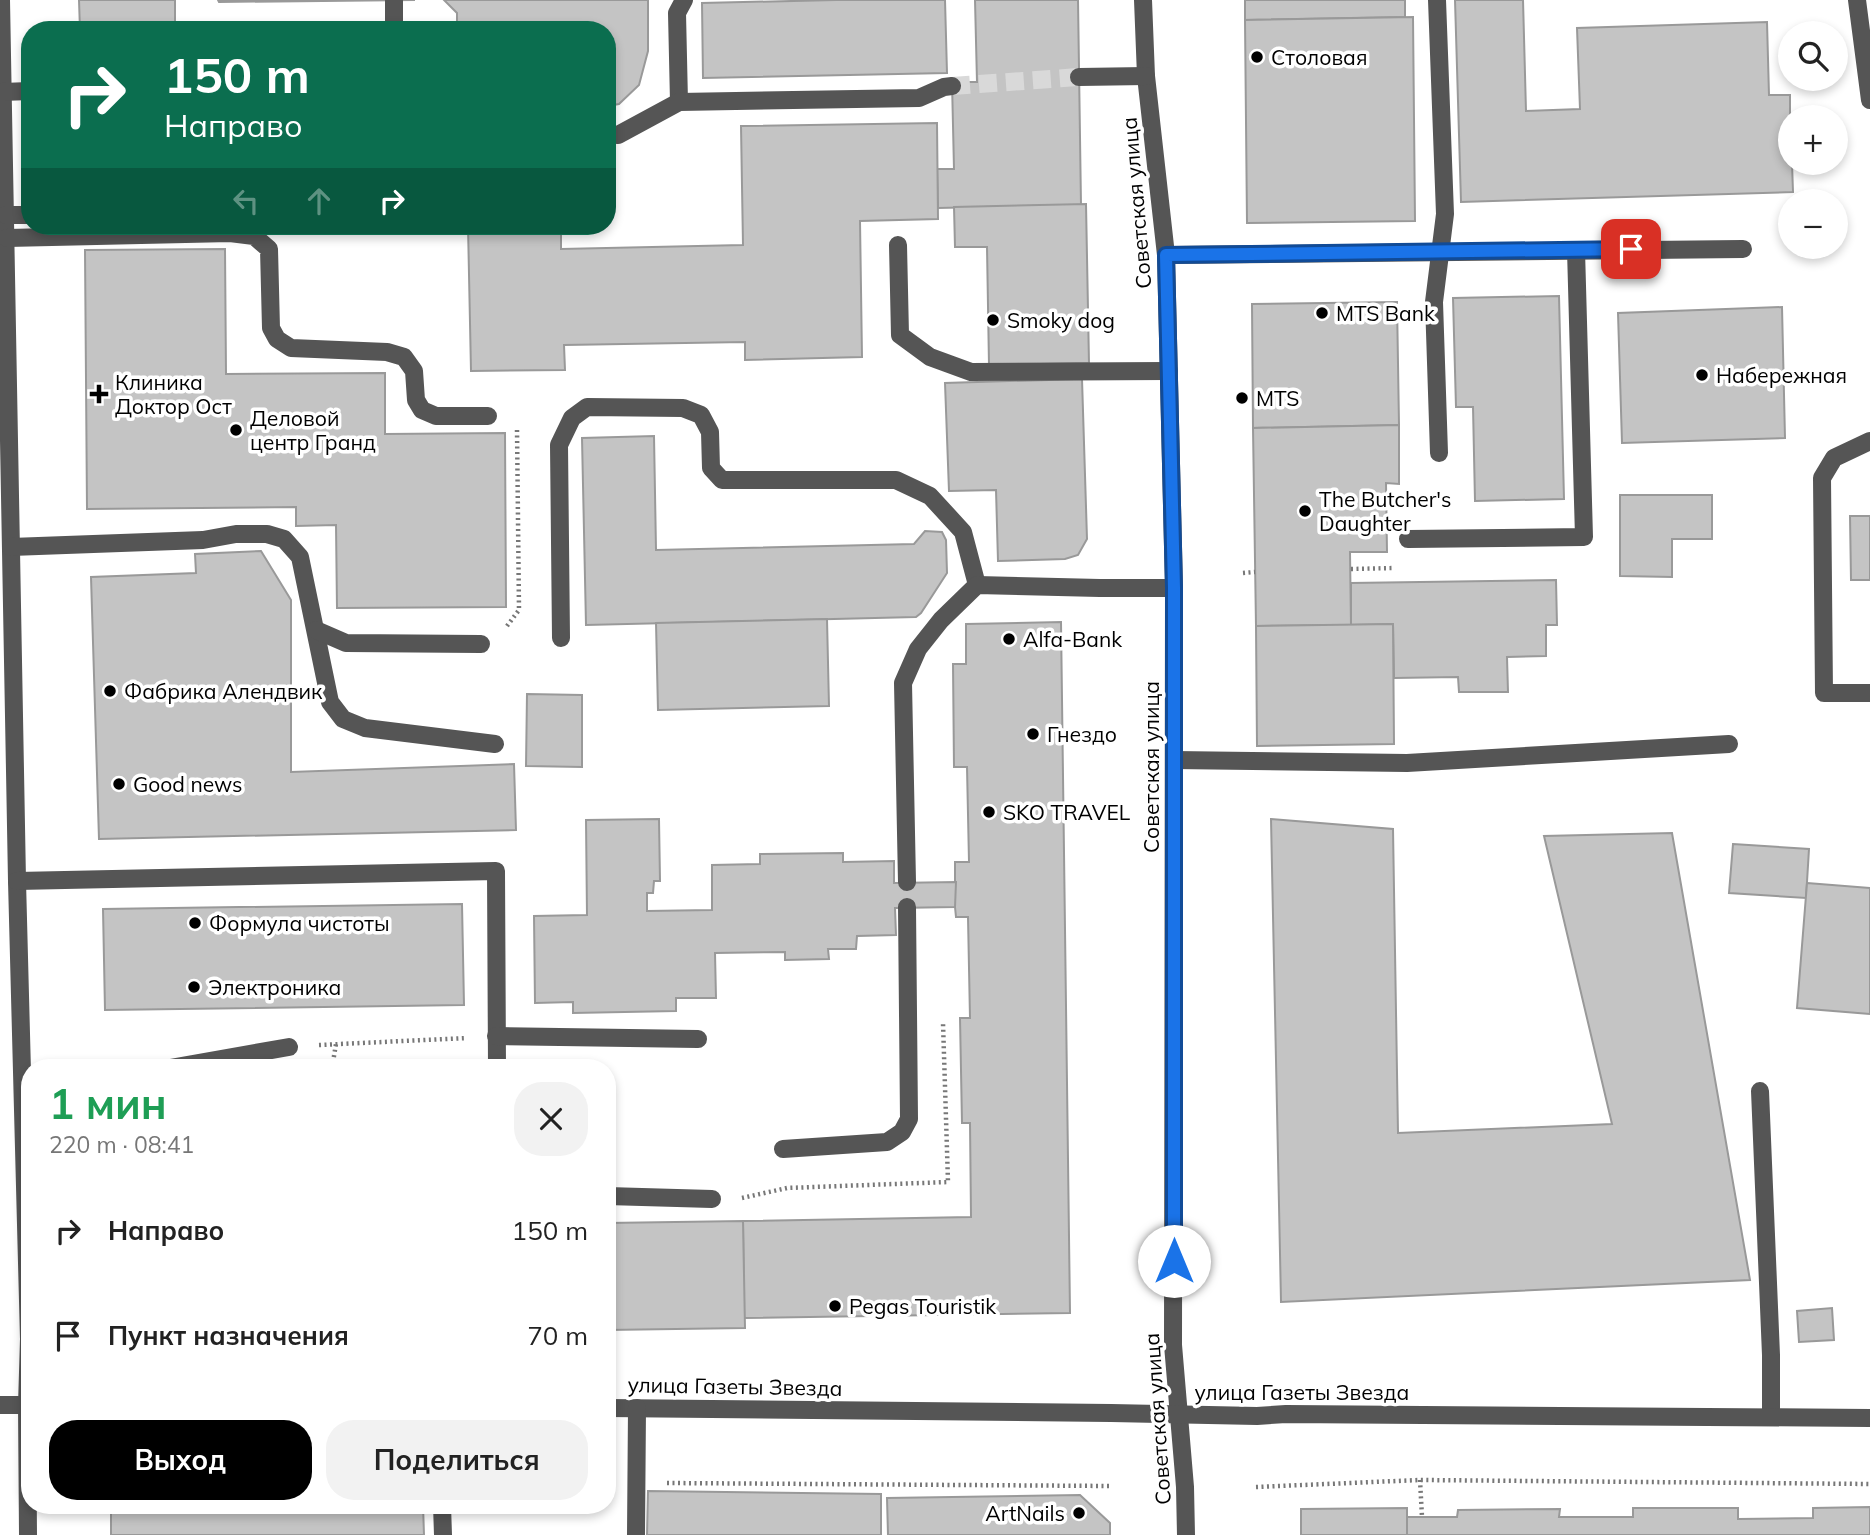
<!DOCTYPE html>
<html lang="ru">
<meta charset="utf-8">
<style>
:root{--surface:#fff;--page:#f2f2f2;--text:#222;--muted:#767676;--accent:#000}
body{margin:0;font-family:Mulish,sans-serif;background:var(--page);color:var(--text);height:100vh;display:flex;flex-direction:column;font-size:26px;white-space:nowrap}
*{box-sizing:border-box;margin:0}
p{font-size:23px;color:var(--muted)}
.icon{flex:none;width:38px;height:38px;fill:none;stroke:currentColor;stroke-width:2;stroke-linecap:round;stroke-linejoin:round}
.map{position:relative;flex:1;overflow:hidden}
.sheet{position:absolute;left:21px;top:1059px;width:595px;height:455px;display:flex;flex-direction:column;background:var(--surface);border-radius:28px;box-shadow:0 4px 10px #0003}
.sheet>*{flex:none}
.banner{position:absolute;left:21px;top:21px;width:595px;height:214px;border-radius:28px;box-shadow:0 4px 10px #0003;background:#0b6e4f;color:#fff;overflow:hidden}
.fabs{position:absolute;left:1778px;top:21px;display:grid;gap:14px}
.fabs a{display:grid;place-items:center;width:70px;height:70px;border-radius:50%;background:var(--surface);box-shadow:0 4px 10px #0003;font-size:35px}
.pin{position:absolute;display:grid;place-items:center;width:60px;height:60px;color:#fff;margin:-30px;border-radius:14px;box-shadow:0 4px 10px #0006}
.me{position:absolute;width:77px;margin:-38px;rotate:0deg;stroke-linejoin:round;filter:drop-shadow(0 0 5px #0008)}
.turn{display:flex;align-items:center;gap:24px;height:147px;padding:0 28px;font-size:32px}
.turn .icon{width:91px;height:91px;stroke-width:2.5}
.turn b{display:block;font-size:49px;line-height:60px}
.lanes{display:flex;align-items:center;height:66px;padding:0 28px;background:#0003;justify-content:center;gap:35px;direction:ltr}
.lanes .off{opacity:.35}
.round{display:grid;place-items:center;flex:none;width:74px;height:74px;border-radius:28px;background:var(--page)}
.headline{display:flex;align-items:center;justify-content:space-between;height:119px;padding:0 28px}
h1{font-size:42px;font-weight:700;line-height:52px;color:#1e9e55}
.button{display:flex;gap:14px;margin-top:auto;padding:14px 28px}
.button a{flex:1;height:80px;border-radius:28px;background:var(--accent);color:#fff;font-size:28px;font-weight:700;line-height:80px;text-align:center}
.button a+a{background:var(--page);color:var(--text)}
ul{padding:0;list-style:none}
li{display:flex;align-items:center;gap:21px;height:105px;padding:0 28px}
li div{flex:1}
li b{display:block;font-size:26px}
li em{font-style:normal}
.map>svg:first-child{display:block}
</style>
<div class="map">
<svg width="1870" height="1535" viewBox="0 0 1870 1535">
<rect width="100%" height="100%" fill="#fff"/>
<g fill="#c4c4c4" stroke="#999" stroke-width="2">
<polygon points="79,0 175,0 175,30 80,30"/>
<polygon points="218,0 415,0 219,2"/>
<polygon points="444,0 648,0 648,51 639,85 619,104 607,106 607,30 457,30 457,13"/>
<polygon points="836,0 945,0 947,73 703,78 702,3"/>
<polygon points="975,0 1078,0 1081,205 938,208 937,169 954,169 952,82 977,82"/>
<polygon points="1245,0 1405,0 1405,17 1245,20"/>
<polygon points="1455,0 1523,0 1526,111 1580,109 1577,28 1767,22 1769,95 1790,95 1790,163 1792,163 1793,192 1461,202"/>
<polygon points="1413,17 1415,221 1247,223 1245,20"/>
<polygon points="937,123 938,219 860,221 862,357 745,360 745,342 564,345 565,370 471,371 468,226 561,226 561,249 743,245 741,126"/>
<polygon points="1086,204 1089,363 989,365 987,247 955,247 954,207"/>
<polygon points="225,249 226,374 385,373 385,434 505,433 506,607 337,608 336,525 296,526 296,507 87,509 85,250"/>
<polygon points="1559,296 1564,499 1475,501 1473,407 1456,407 1453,298"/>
<polygon points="1397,302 1399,425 1253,428 1252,304"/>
<polygon points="1782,307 1785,438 1622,443 1618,313"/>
<polygon points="1082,379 1087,539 1078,555 1065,559 998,561 996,490 949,491 945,383"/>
<polygon points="1399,425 1399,484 1386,483 1387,552 1350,552 1351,625 1256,626 1253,428"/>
<polygon points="654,436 656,550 914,544 925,531 942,532 946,540 947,573 921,613 916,617 586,625 582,438"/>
<polygon points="1620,495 1712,495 1712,539 1672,539 1672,577 1620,576"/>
<polygon points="1850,516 1870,516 1870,580 1851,580"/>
<polygon points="261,551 291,600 291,772 514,764 516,830 99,839 91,577 196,573 195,554"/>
<polygon points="1556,580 1557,625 1546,625 1546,656 1507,657 1508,692 1459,692 1458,677 1394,678 1393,624 1351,625 1351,583"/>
<polygon points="827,619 829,706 658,710 656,623"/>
<polygon points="1061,622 1070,1313 744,1318 743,1221 971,1217 970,1123 962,1123 960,1018 970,1018 968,917 956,917 955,907 955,862 969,862 967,767 954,767 953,664 966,664 966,624"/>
<polygon points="1393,624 1394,744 1257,746 1256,626"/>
<polygon points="527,694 582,695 582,767 526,766"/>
<polygon points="659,819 660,881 654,881 653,893 647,893 647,911 712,910 712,865 760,864 760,854 843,853 843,862 894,861 894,883 956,882 955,907 895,908 896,935 857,936 856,949 828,949 829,959 785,960 785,952 715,953 716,998 676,998 676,1011 573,1013 573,1002 535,1003 534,916 587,915 586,820"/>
<polygon points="1271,819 1393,829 1398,1133 1612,1124 1544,836 1672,833 1750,1280 1281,1302"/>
<polygon points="1733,844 1809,849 1806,898 1729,893"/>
<polygon points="1807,883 1870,888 1870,1014 1797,1008"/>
<polygon points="462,904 464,1005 105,1010 103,909"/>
<polygon points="743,1221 745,1328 607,1330 607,1223"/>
<polygon points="1832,1308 1834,1340 1799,1342 1797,1311"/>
<polygon points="648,1491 881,1494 881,1535 647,1535"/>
<polygon points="1080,1495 1110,1523 1110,1535 888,1535 887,1498"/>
<polygon points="111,1505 423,1505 424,1535 111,1535"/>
<polygon points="1870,1507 1870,1535 1407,1535 1407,1517 1457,1517 1458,1510 1560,1509 1559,1517 1633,1517 1633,1508 1738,1508 1738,1519 1813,1518 1813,1508"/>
<polygon points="1407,1508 1407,1535 1301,1535 1301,1509"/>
</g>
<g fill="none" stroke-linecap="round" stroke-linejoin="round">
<polyline stroke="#d9d9d9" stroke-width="18" stroke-dasharray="18 9" stroke-linecap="butt" points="952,86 1079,77"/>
<g stroke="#777" stroke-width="4.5" stroke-dasharray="2 3.5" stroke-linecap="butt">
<polyline points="1351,569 1395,568"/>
<polyline points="1243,573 1255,572"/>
<polyline points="507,626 519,610 517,429"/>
<polyline points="319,1045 467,1038"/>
<polyline points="332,1068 336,1044"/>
<polyline points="742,1198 787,1188 948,1182 943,1023"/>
<polyline points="1420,1480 1422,1517"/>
<polyline points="667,1483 1110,1486"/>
<polyline points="1256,1487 1420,1480 1870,1484"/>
</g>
<g stroke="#555" stroke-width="18">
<polyline points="1,0 17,881 29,1339 27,1405 28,1535"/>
<polyline points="394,0 394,30"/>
<polyline points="1143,0 1146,76 1166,255 1174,588 1173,1345 1185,1487 1186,1535"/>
<polyline points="1437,0 1445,214 1434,302 1439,453"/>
<polyline points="1857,0 1870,100"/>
<polyline points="1079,77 1146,76"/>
<polyline points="2,92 30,91"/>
<polyline points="679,102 677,13 684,0"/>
<polyline points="607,134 618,135 679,102 919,98 944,87 952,86"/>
<polyline points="6,215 30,215"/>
<polyline points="7,238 230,233 254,236 269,249 271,328 277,339 291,348 387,352 404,357 414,371 416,400 422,410 436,416 488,416"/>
<polyline points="898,245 900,335 930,357 971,372 1169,371"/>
<polyline points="1166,255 1743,249"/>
<polyline points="1870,441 1834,458 1822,478 1824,693 1870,693"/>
<polyline points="1408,539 1584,537 1576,250"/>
<polyline points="11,547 203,540 236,534 267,534 284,539 300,557 330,702 343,719 365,728 495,744"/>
<polyline points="316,630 346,643 481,644"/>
<polyline points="561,638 559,445 572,418 587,407 683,408 701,415 710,432 711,468 722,480 896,480 930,496 963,532 977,585"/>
<polyline points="1174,760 1407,763 1729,744"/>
<polyline points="17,881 496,871 497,1068"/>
<polyline points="907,882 903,683 918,649 941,620 977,585 1100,588 1174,588"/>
<polyline points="496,1036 698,1039"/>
<polyline points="170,1068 289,1047"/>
<polyline points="1760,1091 1771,1355 1771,1417"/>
<polyline points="783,1149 887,1142 902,1132 909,1119 907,907"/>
<polyline points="607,1196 712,1199"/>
<polyline points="0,1405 30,1405"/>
<polyline points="607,1408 1111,1413 1257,1416 1286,1414 1870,1418"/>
<polyline points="442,1505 443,1535"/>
<polyline points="636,1535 637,1408"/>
</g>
</g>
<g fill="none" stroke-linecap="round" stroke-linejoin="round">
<defs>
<polyline id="route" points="1174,1261 1174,588 1166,255 1631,249"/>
</defs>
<use href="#route" stroke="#114b97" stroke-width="18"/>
<use href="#route" stroke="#1a73e8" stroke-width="12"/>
</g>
<g fill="#000" stroke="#fff" stroke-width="2.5">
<circle cx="1257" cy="57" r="7"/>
<circle cx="1322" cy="313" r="7"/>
<circle cx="993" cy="320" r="7"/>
<circle cx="1702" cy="375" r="7"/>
<path d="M95.5 383.5h7v7h7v7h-7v7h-7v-7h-7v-7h7z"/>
<circle cx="1242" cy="398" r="7"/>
<circle cx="236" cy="430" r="7"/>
<circle cx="1305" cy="511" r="7"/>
<circle cx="1009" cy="639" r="7"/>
<circle cx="110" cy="691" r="7"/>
<circle cx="1033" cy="734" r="7"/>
<circle cx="119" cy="784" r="7"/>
<circle cx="989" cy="812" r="7"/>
<circle cx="195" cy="923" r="7"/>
<circle cx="194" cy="987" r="7"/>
<circle cx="835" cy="1306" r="7"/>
<circle cx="1079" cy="1513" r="7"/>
</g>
<g text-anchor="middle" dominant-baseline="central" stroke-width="7" stroke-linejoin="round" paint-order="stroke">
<g font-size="21" fill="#000" stroke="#fff" text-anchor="start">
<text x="1271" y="57">Столовая</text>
<text x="1336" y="313">MTS Bank</text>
<text x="1007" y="320">Smoky dog</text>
<text x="1716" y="375">Набережная</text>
<text x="115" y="382">Клиника<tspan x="115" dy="24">Доктор Ост</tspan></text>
<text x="1256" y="398">MTS</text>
<text x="250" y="418">Деловой<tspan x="250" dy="24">центр Гранд</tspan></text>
<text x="1319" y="499">The Butcher's<tspan x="1319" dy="24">Daughter</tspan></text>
<text x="1023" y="639">Alfa-Bank</text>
<text x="124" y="691">Фабрика Алендвик</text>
<text x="1047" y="734">Гнездо</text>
<text x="133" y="784">Good news</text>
<text x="1003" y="812">SKO TRAVEL</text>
<text x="209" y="923">Формула чистоты</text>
<text x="208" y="987">Электроника</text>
<text x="849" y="1306">Pegas Touristik</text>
<text x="1065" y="1513" text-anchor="end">ArtNails</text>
</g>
<g font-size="21" fill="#000" stroke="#fff">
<text transform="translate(1136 203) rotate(-95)">Советская улица</text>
<text transform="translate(1151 767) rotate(-90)">Советская улица</text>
<text transform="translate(735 1386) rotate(1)">улица Газеты Звезда</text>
<text x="1302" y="1392">улица Газеты Звезда</text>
<text transform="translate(1157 1419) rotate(-94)">Советская улица</text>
</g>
</g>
</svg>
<div class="fabs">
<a><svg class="icon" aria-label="search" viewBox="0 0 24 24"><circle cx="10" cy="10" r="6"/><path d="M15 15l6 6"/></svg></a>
<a>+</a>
<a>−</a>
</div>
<div class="pin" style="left:1631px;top:249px;background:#d93025"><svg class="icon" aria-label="arrive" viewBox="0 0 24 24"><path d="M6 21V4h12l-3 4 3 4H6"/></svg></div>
<svg class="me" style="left:1174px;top:1261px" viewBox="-20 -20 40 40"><circle r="19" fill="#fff"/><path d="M0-13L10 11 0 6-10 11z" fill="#1a73e8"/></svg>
<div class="banner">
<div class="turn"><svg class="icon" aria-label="right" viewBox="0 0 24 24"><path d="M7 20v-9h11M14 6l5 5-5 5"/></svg><div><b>150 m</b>Направо</div></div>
<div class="lanes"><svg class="icon off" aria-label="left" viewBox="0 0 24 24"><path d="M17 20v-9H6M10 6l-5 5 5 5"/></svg><svg class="icon off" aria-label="ahead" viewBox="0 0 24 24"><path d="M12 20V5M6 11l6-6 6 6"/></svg><svg class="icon" aria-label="right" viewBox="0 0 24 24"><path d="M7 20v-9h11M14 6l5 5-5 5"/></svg></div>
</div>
<section class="sheet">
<div class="headline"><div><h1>1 мин</h1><p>220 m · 08:41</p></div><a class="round"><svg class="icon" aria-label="close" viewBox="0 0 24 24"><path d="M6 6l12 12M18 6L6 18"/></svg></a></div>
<ul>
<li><svg class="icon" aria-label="right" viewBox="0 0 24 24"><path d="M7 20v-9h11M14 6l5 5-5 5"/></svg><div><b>Направо</b></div><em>150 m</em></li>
<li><svg class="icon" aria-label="arrive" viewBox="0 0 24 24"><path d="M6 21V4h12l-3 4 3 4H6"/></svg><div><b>Пункт назначения</b></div><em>70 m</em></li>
</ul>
<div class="button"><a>Выход</a><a>Поделиться</a></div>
</section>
</div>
